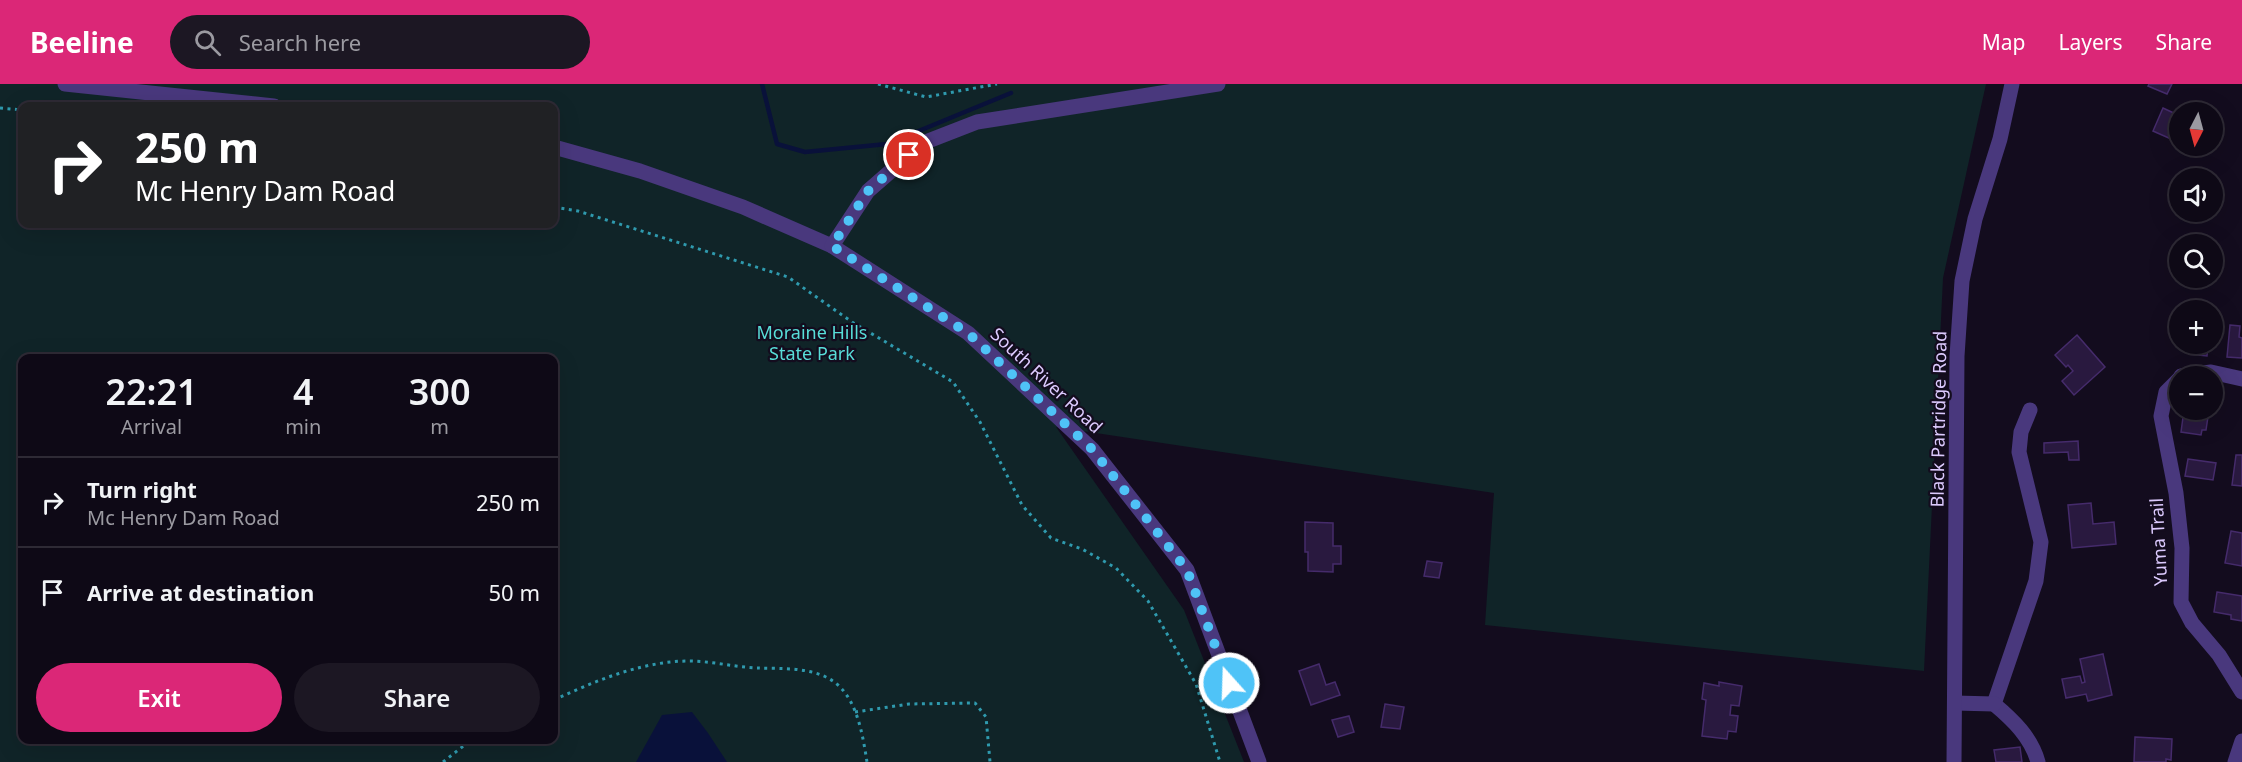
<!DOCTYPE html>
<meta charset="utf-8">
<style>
:root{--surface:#0e0916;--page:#1c1723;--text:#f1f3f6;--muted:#9b9aa1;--line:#2e2a35;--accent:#db2777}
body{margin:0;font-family:"Noto Sans",sans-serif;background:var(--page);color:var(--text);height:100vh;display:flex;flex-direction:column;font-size:22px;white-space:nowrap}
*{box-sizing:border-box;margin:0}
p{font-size:20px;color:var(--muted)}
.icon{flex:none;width:33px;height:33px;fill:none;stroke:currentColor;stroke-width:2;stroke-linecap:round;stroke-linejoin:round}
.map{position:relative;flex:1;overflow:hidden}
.sheet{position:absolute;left:18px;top:270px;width:540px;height:390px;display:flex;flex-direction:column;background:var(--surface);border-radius:12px;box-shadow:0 6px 24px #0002,0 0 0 2px var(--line)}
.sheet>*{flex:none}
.guide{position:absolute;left:18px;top:18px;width:540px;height:126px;border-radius:12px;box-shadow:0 6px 24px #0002,0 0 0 2px var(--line);background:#202124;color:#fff;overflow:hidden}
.needle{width:39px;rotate:186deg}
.buttons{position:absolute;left:2169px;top:18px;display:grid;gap:12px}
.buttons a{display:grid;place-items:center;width:54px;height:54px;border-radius:50%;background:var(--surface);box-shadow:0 6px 24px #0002,0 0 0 2px var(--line);font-size:30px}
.pin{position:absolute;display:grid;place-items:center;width:51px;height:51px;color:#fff;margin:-26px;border:3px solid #fff;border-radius:50%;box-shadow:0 2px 6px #0007}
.me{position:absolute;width:66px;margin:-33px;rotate:340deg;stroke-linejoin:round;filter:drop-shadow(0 0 4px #0008)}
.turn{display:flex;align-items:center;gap:21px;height:126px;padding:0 18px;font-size:27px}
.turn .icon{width:78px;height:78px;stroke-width:2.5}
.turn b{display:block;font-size:42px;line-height:51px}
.eta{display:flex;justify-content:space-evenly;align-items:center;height:102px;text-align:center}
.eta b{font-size:36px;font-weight:600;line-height:42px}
.primary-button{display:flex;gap:12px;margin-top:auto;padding:12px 18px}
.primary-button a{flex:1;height:69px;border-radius:36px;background:var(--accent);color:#fff;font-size:24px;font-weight:600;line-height:69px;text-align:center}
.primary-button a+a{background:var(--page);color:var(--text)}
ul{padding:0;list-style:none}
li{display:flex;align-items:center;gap:18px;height:90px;padding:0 18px;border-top:2px solid var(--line)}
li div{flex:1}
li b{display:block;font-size:22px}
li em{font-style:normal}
header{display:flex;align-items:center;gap:36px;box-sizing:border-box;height:84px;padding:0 30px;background:var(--accent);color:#fff}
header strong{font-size:28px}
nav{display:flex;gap:33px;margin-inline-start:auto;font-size:21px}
.search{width:420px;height:54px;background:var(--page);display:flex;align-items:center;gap:15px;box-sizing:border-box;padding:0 21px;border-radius:33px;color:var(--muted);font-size:22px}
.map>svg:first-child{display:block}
</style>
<header>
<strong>Beeline</strong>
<div class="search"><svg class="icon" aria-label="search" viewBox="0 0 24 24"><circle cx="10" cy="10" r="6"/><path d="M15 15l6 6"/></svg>Search here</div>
<nav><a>Map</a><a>Layers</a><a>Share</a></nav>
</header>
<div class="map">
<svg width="2242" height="678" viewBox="0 0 2242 678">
<rect width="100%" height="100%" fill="#130c1e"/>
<path fill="#102428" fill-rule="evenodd" d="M0,0H1986L1943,194L1924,587L1485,541L1494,409L1056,343L1184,526L1244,678H0ZM22,22H554V140H22ZM22,274H554V656H22Z"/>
<polygon fill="#09113a" points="692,628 708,649 727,678 636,678 662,631"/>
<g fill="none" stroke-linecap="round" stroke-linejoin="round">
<polyline stroke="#09113a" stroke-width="4.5" points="762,0 777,60 805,68 887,60 1011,9"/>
</g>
<g fill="#29193f" stroke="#452b6b" stroke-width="1.5">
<polygon points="2149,0 2172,0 2167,10 2148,2"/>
<polygon points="2163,24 2180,32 2171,55 2153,47"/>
<polygon points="2212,238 2221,239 2219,257 2212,256"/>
<polygon points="2230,241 2240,242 2239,253 2242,254 2242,274 2227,273"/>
<polygon points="2077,251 2105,283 2074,311 2062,297 2073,287 2068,281 2066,283 2055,271"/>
<polygon points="2190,260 2208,260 2207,272 2189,270"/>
<polygon points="2184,326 2209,326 2206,346 2202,346 2201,351 2181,348"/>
<polygon points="2078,357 2079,376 2069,376 2068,368 2044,369 2044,359"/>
<polygon points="2236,371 2242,371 2242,402 2232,401"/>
<polygon points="2188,375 2216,379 2213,396 2185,392"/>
<polygon points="2091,419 2093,440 2114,438 2116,460 2072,464 2068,421"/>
<polygon points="1305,438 1333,439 1333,462 1341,462 1341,480 1333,480 1333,488 1308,487 1308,468 1305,468"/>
<polygon points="2231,447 2242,449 2242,482 2225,479"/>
<polygon points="1427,477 1442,479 1439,494 1424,492"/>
<polygon points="2217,508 2242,512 2242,537 2231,535 2231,531 2214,528"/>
<polygon points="2103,570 2112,611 2088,617 2086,610 2066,614 2062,595 2080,592 2082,599 2085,598 2080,575"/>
<polygon points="1319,580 1326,601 1335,598 1340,611 1311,621 1299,587"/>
<polygon points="1719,598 1742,602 1739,622 1731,621 1730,631 1738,632 1736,648 1728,647 1727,655 1702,652 1706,616 1702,615 1704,599 1719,602"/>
<polygon points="1385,620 1404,623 1400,645 1381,643"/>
<polygon points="1349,632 1354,648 1338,653 1332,636"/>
<polygon points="2135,653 2172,655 2171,676 2166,675 2166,678 2134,678"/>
<polygon points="2020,663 2022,678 1996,678 1994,666"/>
</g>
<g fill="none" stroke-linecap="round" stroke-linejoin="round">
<g stroke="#2f9aae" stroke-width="3" stroke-dasharray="3 4.5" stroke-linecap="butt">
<polyline points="878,0 926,13 997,0"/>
<polyline points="0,24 22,26"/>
<polyline points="554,123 578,127 788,193 852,238 953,298 980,338 1022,421 1051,454 1082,465 1116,484 1148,517 1196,600 1220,678"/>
<path d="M554,616C595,597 642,577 689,577C711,577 734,583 757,584C783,585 818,582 839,602C858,620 863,653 867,678"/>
<polyline points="855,628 909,620 975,619 986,633 990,678"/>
<polyline points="443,678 471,656"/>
</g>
<g stroke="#49387d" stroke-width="15">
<polyline points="65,0 274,22"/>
<polyline points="554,63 640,87 743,123 832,162 968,249 1092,365 1187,486 1259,678"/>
<polyline points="832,162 868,107 923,59 977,38 1218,0"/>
<polyline points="2181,292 2211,288 2242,295"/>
<polyline points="2180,294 2166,308 2161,332 2176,409 2182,464 2181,518 2192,539 2219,571 2242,608"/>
<path d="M2030,326L2021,348L2019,368L2041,458L2036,497L1994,620C2013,636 2031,653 2038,678"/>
<polyline points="1955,619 1994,620"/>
<polyline points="1954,678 1957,272 1962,197 1975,135 2000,55 2012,0"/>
<polyline points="2235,678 2242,657"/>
</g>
</g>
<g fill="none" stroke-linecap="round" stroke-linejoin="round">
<polyline stroke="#4fc3f7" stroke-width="10" stroke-dasharray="0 18" points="909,71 868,107 832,162 968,249 1092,365 1187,486 1229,599"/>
</g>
<g text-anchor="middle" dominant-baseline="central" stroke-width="4.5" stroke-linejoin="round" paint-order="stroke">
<g font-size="18" fill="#58ddd8" stroke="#130c1e">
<text x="812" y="248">Moraine Hills<tspan x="812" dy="21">State Park</tspan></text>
</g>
<g font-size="18" fill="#dccafe" stroke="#130c1e">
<text transform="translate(1047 296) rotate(43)">South River Road</text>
<text transform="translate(1938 335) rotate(-89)">Black Partridge Road</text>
<text transform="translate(2158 458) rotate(-93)">Yuma Trail</text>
</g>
</g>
</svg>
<div class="buttons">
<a><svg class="needle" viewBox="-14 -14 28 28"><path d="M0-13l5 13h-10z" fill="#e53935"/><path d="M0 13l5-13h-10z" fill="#9b9aa1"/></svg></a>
<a><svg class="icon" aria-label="sound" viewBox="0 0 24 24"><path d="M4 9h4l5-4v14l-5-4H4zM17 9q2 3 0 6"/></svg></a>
<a><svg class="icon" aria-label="search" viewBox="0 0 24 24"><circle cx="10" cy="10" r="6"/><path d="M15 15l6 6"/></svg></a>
<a>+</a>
<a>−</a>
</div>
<div class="pin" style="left:909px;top:71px;background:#d93025"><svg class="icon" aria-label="arrive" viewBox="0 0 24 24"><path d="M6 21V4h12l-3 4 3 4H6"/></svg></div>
<svg class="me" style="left:1229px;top:599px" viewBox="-20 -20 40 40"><circle r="17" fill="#4fc3f7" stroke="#fff" stroke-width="3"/><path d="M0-11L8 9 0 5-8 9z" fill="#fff"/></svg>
<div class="guide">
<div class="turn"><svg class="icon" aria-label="right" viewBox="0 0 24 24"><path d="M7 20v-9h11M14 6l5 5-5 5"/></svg><div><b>250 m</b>Mc Henry Dam Road</div></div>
</div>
<section class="sheet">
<div class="eta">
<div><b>22:21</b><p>Arrival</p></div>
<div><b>4</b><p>min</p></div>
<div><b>300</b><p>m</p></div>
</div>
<ul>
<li><svg class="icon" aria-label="right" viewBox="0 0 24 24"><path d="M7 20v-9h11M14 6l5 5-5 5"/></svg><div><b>Turn right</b><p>Mc Henry Dam Road</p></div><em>250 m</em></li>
<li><svg class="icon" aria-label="arrive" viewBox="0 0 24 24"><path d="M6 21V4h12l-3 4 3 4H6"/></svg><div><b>Arrive at destination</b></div><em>50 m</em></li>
</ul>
<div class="primary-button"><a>Exit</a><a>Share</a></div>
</section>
</div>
